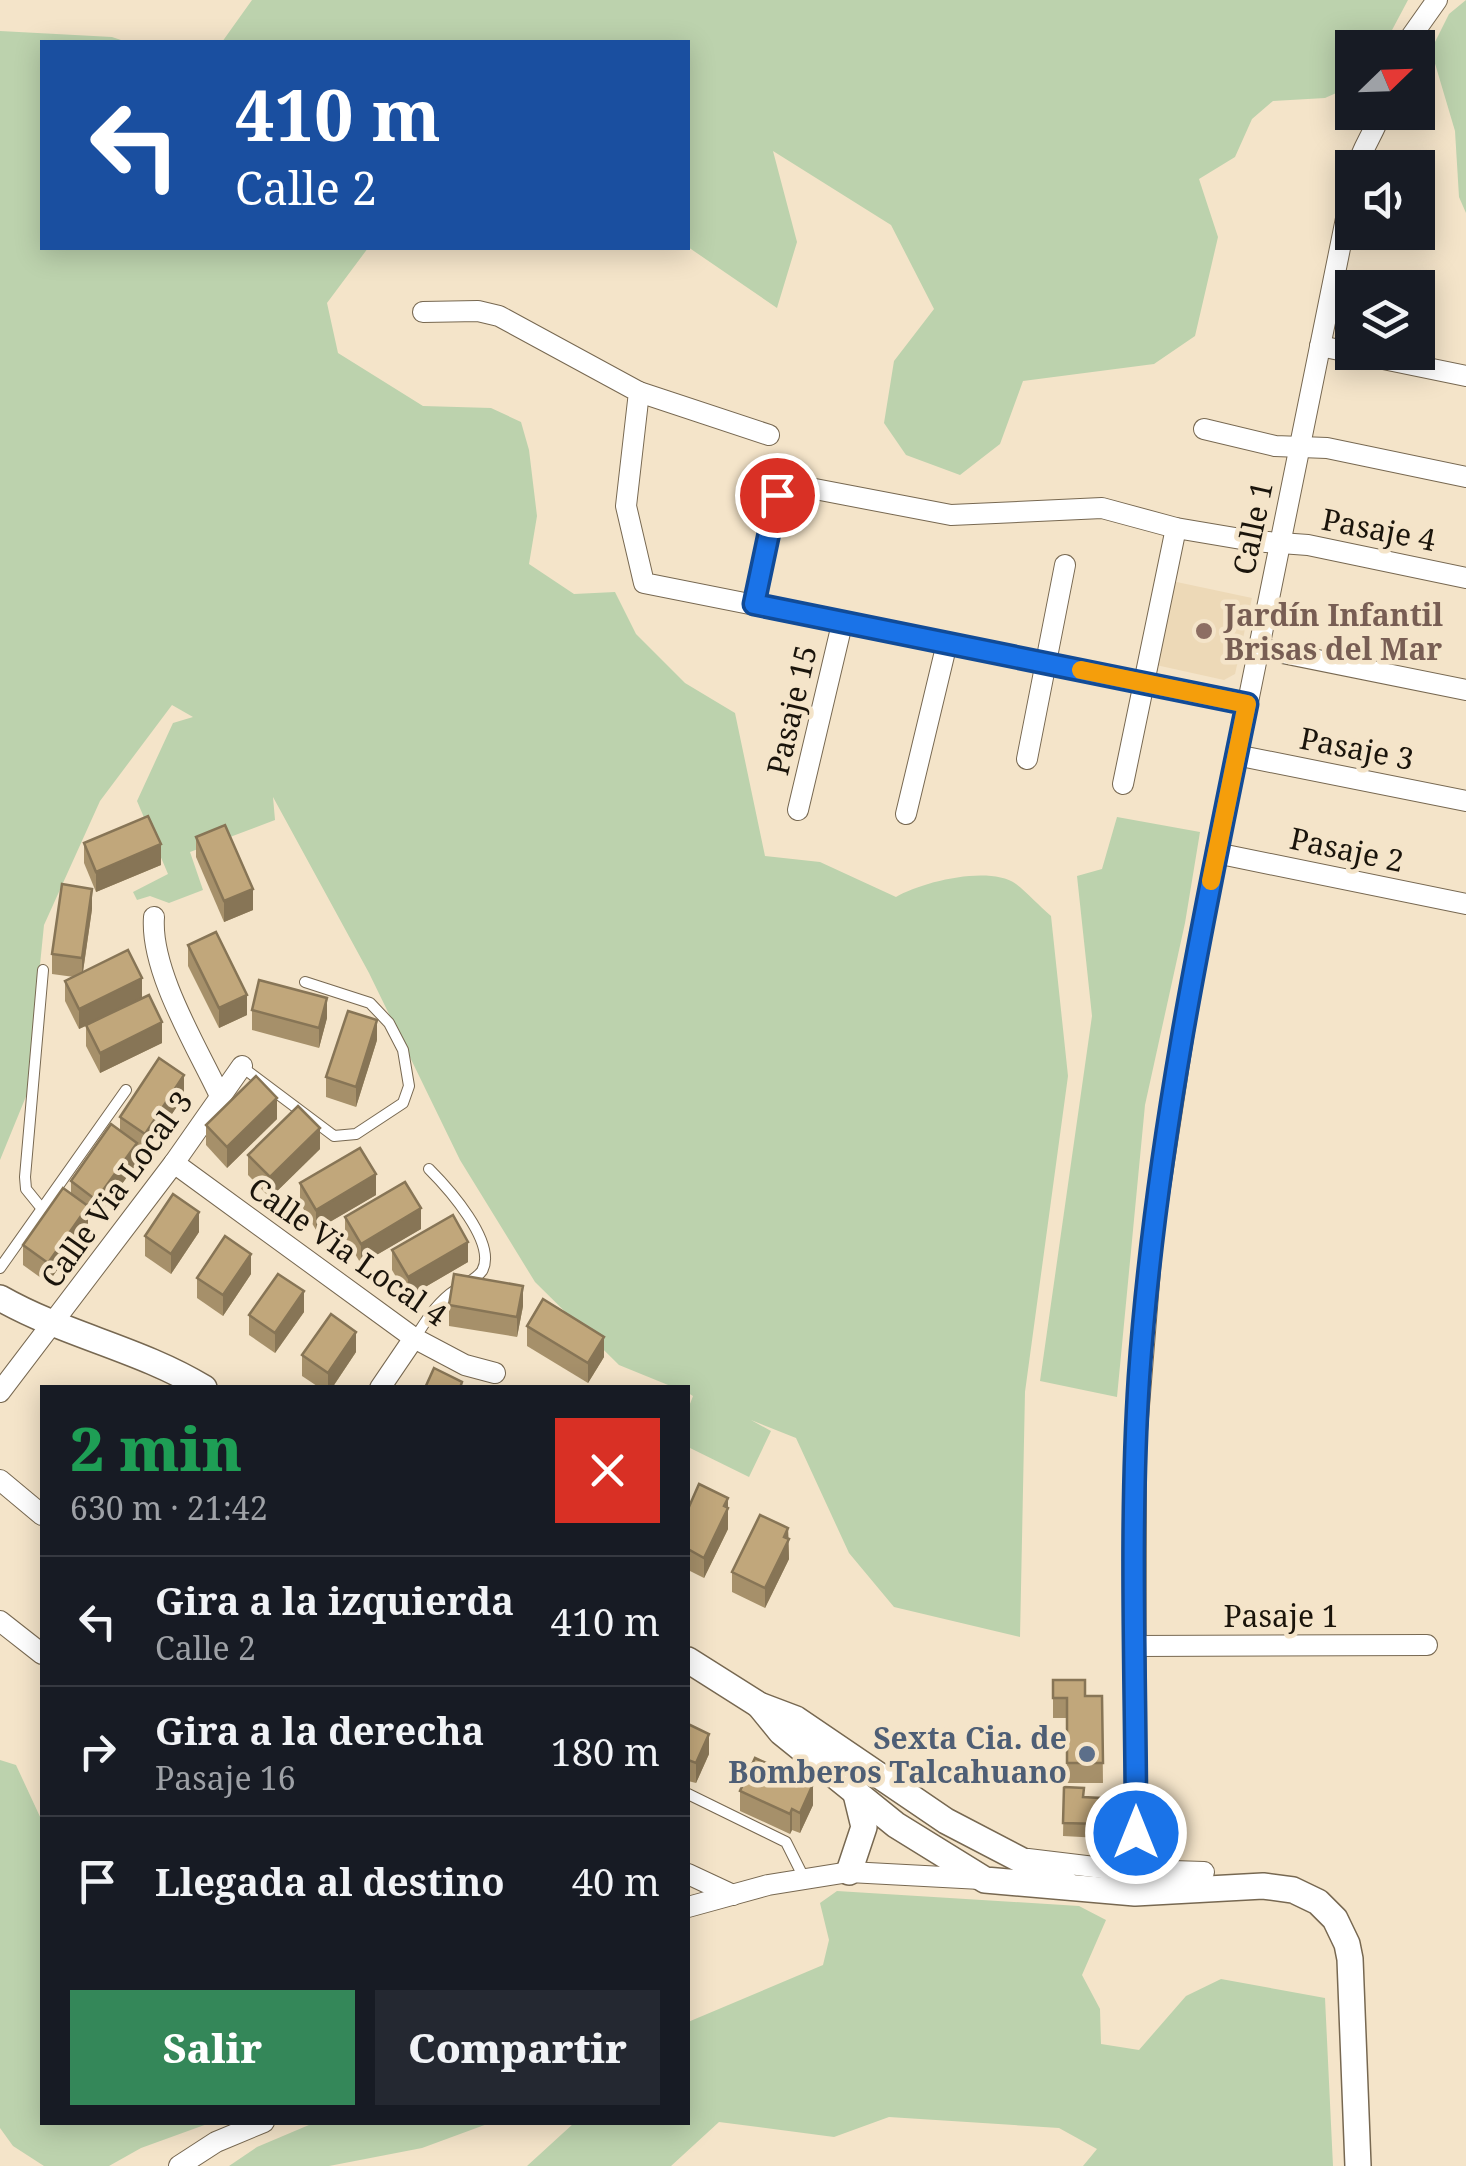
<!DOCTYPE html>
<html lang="es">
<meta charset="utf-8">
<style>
:root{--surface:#171b24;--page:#242831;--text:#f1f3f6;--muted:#9ea1a6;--line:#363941;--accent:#348759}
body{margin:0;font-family:"Noto Serif",serif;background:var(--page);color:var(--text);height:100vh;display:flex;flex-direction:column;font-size:38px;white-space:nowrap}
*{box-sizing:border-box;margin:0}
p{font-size:32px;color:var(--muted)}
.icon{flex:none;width:55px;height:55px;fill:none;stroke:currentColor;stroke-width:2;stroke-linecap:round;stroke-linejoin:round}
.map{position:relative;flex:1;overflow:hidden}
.details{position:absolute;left:40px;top:1385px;width:650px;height:740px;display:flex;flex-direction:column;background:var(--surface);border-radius:0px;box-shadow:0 5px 25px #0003}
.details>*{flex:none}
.top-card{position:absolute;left:40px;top:40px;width:650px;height:210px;border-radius:0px;box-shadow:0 5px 25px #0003;background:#1a4fa0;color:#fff;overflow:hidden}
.needle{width:65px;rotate:67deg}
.fabs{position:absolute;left:1335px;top:30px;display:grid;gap:20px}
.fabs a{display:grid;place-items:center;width:100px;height:100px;border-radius:0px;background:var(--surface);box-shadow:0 5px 25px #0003;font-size:50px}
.pin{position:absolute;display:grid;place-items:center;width:85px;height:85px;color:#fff;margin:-42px;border:5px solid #fff;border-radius:50%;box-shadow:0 2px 10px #0007}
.me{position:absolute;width:110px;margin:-55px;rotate:0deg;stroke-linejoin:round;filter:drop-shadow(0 0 8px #0008)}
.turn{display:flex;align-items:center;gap:35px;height:210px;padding:0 30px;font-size:45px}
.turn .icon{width:130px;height:130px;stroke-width:2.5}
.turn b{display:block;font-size:70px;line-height:85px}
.round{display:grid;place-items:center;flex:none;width:105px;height:105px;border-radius:0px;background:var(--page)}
.summary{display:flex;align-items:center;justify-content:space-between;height:170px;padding:0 30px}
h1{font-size:60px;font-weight:800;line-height:75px;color:#1e9e55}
.button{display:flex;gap:20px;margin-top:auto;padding:20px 30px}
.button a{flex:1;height:115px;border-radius:0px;background:var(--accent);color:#fff;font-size:40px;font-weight:800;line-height:115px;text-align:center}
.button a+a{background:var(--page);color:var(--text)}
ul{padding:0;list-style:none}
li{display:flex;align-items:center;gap:30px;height:130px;padding:0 30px;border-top:2px solid var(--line)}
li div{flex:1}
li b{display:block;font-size:38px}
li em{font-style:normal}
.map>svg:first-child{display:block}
</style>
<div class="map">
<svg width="1466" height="2166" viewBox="0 0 1466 2166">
<rect width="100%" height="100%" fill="#f4e4c9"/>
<polygon fill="#edd9b7" points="1172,581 1252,598 1235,674 1224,680 1156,665"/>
<g fill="#bcd2ad">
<polygon points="252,0 1408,0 1383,47 1352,48 1352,86 1325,98 1273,101 1252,119 1235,157 1199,179 1218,237 1195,336 1154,364 1023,381 1000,444 960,475 906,455 884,423 894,361 934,309 891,225 773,151 797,242 777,308 688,247 688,42 222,42"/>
<polygon points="1466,0 1466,213 1459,197 1455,131 1431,50 1449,14"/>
<path d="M0,31L112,37L127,42H42V248H368L327,303L338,353L423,406L491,408L521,422L529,450L537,516L529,564L574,594L615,592L636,634L685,683L735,713L765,856L820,862L896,897C922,882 989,865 1016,884C1028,893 1039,906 1051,916L1068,1076L1025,1392L1020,1637L894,1607L849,1553L796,1438L751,1420L771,1431L749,1477L688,1447V1409L693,1396L688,1393V1388L673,1387L619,1365L535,1282L460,1160L369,973L273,797L275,820L190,852L203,890L169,903L150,896L137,900L133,892L168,874L137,801L173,723L193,717L172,705L100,801L44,925L27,1094L0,1160Z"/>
<polygon points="1117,817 1200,832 1185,923 1145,1105 1117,1397 1040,1381 1092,1016 1077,876 1102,869"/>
<polygon points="0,1760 16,1765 42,1821 42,2122 210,2123 141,2148 109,2166 44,2166 13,2146 0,2128"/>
<polygon points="837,1891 1079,1906 1106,1920 1082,1975 1100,2009 1101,2044 1139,2050 1186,1996 1221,1979 1325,1998 1333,2166 1083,2166 1097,2149 1059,2128 889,2117 834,2137 719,2122 671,2166 527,2166 574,2123 688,2122 688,2022 823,1965 829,1940 820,1903"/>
<polygon points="316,2122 490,2122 490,2123 422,2148 329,2166 229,2166 257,2147"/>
</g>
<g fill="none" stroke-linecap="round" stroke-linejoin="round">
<defs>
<g id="service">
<polyline points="242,1067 334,1136 356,1134 403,1103 409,1086 403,1050 389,1023 370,1003 305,982"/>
<polyline points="43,1210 26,1189 25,1177 43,970"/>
<polyline points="0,1268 126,1090"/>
<path d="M415,1338C425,1322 435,1306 450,1294C460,1286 475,1281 482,1271C498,1243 447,1187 429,1169"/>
<polyline points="688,1794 786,1842 804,1878"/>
</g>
<g id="minor">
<polyline points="1403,48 1437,0"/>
<path d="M1357,168C1361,149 1375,132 1381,112"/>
<polyline points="423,312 478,311 499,316 639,392 626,506 644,583 1247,703"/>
<polyline points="1320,346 1466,376"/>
<polyline points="639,392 769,435"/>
<polyline points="1204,429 1275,446 1327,448 1466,477"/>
<polyline points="777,495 815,489 951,515 1102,508 1176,528 1253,541 1308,545 1466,578"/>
<polyline points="754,604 779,484"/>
<polyline points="1258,648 1466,690"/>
<polyline points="1236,755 1466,801"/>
<polyline points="1027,759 1065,565"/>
<polyline points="1123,784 1176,528"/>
<polyline points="798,810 842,624"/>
<polyline points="906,814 947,643"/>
<polyline points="1216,853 1466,904"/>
<path d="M154,917C150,971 197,1047 220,1096"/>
<polyline points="174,1163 414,1338 465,1365 495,1373"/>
<polyline points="380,1388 414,1338"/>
<polyline points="0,1392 174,1163 242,1066"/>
<polyline points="0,1480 42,1515"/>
<polyline points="0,1621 42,1654"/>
<polyline points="1136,1646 1427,1645"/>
<polyline points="1028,1859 1111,1869 1204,1872"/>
<polyline points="688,1874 733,1895"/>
<polyline points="1135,1893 1136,1443 1153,1233 1193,973 1352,189"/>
<polyline points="688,1907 768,1885 849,1872 981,1879"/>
<polyline points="179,2166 216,2142 264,2122"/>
</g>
<g id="tertiary">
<path d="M0,1298C65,1335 140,1349 204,1388"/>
<polyline points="688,1660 759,1705 796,1719 946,1821 1065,1883"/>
<polyline points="759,1705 781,1732 896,1825 985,1880 1135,1893 1263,1886 1293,1890 1318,1902 1335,1919 1347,1944 1350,1959 1358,2166"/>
<polyline points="849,1872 864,1827 855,1790"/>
</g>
</defs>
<use href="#service" stroke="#776851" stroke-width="12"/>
<use href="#minor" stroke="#776851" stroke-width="22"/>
<use href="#tertiary" stroke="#776851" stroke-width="28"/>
<use href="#service" stroke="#fff" stroke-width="10"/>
<use href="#minor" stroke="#fff" stroke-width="20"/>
<use href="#tertiary" stroke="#fff" stroke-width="25"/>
</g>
<g fill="#a6906a">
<polygon points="196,837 253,910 224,922 196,857"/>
<polygon points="84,843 161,865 96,892 84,863"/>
<polygon points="92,909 83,972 142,998 162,1043 100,1073 86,1046 86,1026 79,1029 65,1001 65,981 74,977 52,974 52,954"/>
<polygon points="188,945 247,1015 219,1028 188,966"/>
<polygon points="252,1010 327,1018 319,1048 252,1030"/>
<polygon points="377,1040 356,1107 326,1097 326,1077"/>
<polygon points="184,1096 145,1154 137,1148 137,1163 96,1220 88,1215 88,1226 48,1283 23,1265 23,1245 71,1193 71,1181 120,1130 120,1117"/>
<polygon points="277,1119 227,1168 206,1145 206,1125"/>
<polygon points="320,1149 270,1198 248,1175 248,1155"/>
<polygon points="300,1183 376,1195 316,1230 300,1203"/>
<polygon points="345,1217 421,1229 361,1264 345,1237"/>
<polygon points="199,1232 171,1274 145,1256 145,1236"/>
<polygon points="392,1250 468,1262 408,1297 392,1270"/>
<polygon points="251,1274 223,1316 197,1298 197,1278"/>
<polygon points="449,1305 523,1306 517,1337 449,1326"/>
<polygon points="304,1312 275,1353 249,1335 249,1315"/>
<polygon points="527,1326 604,1357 588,1383 527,1346"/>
<polygon points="356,1352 332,1388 320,1388 302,1376 302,1355"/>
<polygon points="728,1498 728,1529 704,1578 688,1570 688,1509"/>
<polygon points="788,1528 789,1559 765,1608 732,1592 732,1572"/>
<polygon points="1053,1680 1085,1696 1102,1696 1103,1783 1067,1783 1067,1718 1053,1718"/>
<polygon points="688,1724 709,1754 696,1783 688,1781"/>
<polygon points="1064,1787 1084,1797 1101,1798 1100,1838 1063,1836"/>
<polygon points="740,1791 813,1805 800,1833 792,1830 790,1834 740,1811"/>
</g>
<g fill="#877556">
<polygon points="161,844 161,865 96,892 96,872"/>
<polygon points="92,889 92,909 82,978 82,958"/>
<polygon points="253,889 253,910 224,922 224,901"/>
<polygon points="142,978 142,998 79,1029 79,1009"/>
<polygon points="247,995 247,1015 219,1028 219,1008"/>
<polygon points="327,998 327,1018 319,1048 319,1028"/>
<polygon points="377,1020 377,1040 356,1107 356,1087"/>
<polygon points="162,1022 162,1043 100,1073 100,1053"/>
<polygon points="184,1075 184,1096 145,1154 145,1134"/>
<polygon points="277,1098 277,1119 227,1168 227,1147"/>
<polygon points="320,1128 320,1149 270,1198 270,1177"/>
<polygon points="137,1143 137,1163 96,1220 96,1200"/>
<polygon points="376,1174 376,1195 316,1230 316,1210"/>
<polygon points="88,1206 88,1226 48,1283 48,1263"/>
<polygon points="421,1208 421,1229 361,1264 361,1244"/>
<polygon points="199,1212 199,1232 171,1274 171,1254"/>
<polygon points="468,1242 468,1262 408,1297 408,1277"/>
<polygon points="251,1254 251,1274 223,1316 223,1295"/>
<polygon points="523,1286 523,1306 517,1337 517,1317"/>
<polygon points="304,1291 304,1312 275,1353 275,1333"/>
<polygon points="356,1332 356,1352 332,1388 328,1388 328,1373"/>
<polygon points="604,1337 604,1357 588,1383 588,1363"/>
<polygon points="728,1498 728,1529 704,1578 704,1558"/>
<polygon points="788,1528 789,1559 765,1608 765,1588"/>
<polygon points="709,1734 709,1754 696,1783 696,1763"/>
<polygon points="813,1784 813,1805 800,1833 800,1813"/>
<polygon points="792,1809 792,1830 790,1834 790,1814"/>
</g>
<g fill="#c1a77b" stroke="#877556" stroke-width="2.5">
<polygon points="148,816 161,844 96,872 84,843"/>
<polygon points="225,825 253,889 224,901 196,837"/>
<polygon points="62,884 92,889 82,958 52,954"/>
<polygon points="216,932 247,995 219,1008 188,945"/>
<polygon points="128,950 142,978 79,1009 65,981"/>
<polygon points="259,980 327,998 319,1028 252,1010"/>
<polygon points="149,995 162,1022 100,1053 86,1025"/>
<polygon points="348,1011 377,1020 356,1087 326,1077"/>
<polygon points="159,1058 184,1075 145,1134 120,1117"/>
<polygon points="256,1076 277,1098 227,1147 206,1125"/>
<polygon points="298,1106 320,1128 270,1177 248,1155"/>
<polygon points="111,1124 137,1143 96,1200 71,1181"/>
<polygon points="360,1148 376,1174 316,1210 300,1183"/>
<polygon points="405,1182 421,1208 361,1244 345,1217"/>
<polygon points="63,1188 88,1206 48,1263 23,1245"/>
<polygon points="173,1194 199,1212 171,1254 145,1236"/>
<polygon points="453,1215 468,1242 408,1277 392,1250"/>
<polygon points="225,1236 251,1254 223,1295 197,1278"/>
<polygon points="278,1274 304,1291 275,1333 249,1315"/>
<polygon points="454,1274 523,1286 517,1317 449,1305"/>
<polygon points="543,1299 604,1337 588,1363 527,1326"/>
<polygon points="331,1314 356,1332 328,1373 302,1355"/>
<polygon points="434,1368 462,1382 460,1388 425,1388"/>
<polygon points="699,1484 728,1498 724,1506 728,1508 704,1558 688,1549 688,1509"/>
<polygon points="760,1515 788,1528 784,1537 789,1539 765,1588 732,1572"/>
<polygon points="1053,1680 1085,1680 1085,1696 1102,1696 1103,1763 1067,1763 1067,1698 1053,1698"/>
<polygon points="688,1724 709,1734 696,1763 688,1760"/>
<polygon points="755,1758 813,1784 800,1813 792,1809 790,1814 740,1791"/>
<polygon points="1064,1787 1084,1788 1083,1797 1101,1798 1100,1824 1063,1823"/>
</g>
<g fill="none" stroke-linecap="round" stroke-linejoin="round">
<defs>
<path id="route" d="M777,495L754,604L1247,704C1201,927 1155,1150 1139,1377C1129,1528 1136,1682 1136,1833"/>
</defs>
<use href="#route" stroke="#114b97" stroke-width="25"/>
<use href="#route" stroke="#1a73e8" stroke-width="18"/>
<polyline stroke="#f59e0b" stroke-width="18" points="1081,670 1247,704 1211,881"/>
</g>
<circle fill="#8d6e63" stroke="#f4e4c9" stroke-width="4" cx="1204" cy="631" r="10"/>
<circle fill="#5c6f8a" stroke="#f4e4c9" stroke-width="4" cx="1087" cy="1754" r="10"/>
<g text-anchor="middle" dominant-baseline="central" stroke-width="9" stroke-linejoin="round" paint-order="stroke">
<g font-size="30" fill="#1a140b" stroke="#f4e4c9">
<text transform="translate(1252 528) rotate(-78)">Calle 1</text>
<text transform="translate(1379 529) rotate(11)">Pasaje 4</text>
<text transform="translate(791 710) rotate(-77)">Pasaje 15</text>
<text transform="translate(1357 748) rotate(11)">Pasaje 3</text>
<text transform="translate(1347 849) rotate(12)">Pasaje 2</text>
<text transform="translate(116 1189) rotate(-54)">Calle Via Local 3</text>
<text transform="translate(348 1251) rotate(35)">Calle Via Local 4</text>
<text x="1281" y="1615">Pasaje 1</text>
</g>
<g font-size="30" font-weight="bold" fill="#785e54" stroke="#f4e4c9" text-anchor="start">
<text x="1224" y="614">Jardín Infantil<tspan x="1224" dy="34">Brisas del Mar</tspan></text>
</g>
<g font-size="30" font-weight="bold" fill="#4e5e75" stroke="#f4e4c9" text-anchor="end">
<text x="1067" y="1737">Sexta Cia. de<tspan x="1067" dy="34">Bomberos Talcahuano</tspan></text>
</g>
</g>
</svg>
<div class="fabs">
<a><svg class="needle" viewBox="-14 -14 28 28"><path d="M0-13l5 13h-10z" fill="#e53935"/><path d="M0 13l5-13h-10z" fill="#9ea1a6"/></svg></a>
<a><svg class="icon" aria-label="sound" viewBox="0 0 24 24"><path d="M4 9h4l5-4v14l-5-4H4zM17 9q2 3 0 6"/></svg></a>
<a><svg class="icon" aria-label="layers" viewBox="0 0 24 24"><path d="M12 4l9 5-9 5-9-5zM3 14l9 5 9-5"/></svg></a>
</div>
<div class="pin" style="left:777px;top:495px;background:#d93025"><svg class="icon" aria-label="arrive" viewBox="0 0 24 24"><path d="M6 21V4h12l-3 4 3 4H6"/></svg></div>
<svg class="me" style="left:1136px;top:1833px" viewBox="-20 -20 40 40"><circle r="17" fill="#1a73e8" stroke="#fff" stroke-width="3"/><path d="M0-11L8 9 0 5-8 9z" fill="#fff"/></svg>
<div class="top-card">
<div class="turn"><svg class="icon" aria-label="left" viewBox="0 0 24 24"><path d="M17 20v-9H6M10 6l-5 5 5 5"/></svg><div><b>410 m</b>Calle 2</div></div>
</div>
<section class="details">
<div class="summary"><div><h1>2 min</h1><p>630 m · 21:42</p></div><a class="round" style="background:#d93025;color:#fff"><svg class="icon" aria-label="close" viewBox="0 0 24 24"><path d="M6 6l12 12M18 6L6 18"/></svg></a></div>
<ul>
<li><svg class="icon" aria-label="left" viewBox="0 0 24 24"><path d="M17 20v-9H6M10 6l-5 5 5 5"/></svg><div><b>Gira a la izquierda</b><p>Calle 2</p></div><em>410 m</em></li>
<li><svg class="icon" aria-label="right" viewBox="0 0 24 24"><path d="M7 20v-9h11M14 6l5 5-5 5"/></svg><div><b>Gira a la derecha</b><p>Pasaje 16</p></div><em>180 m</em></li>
<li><svg class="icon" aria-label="arrive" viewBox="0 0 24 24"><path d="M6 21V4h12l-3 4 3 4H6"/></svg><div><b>Llegada al destino</b></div><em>40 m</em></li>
</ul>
<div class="button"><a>Salir</a><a>Compartir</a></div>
</section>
</div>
